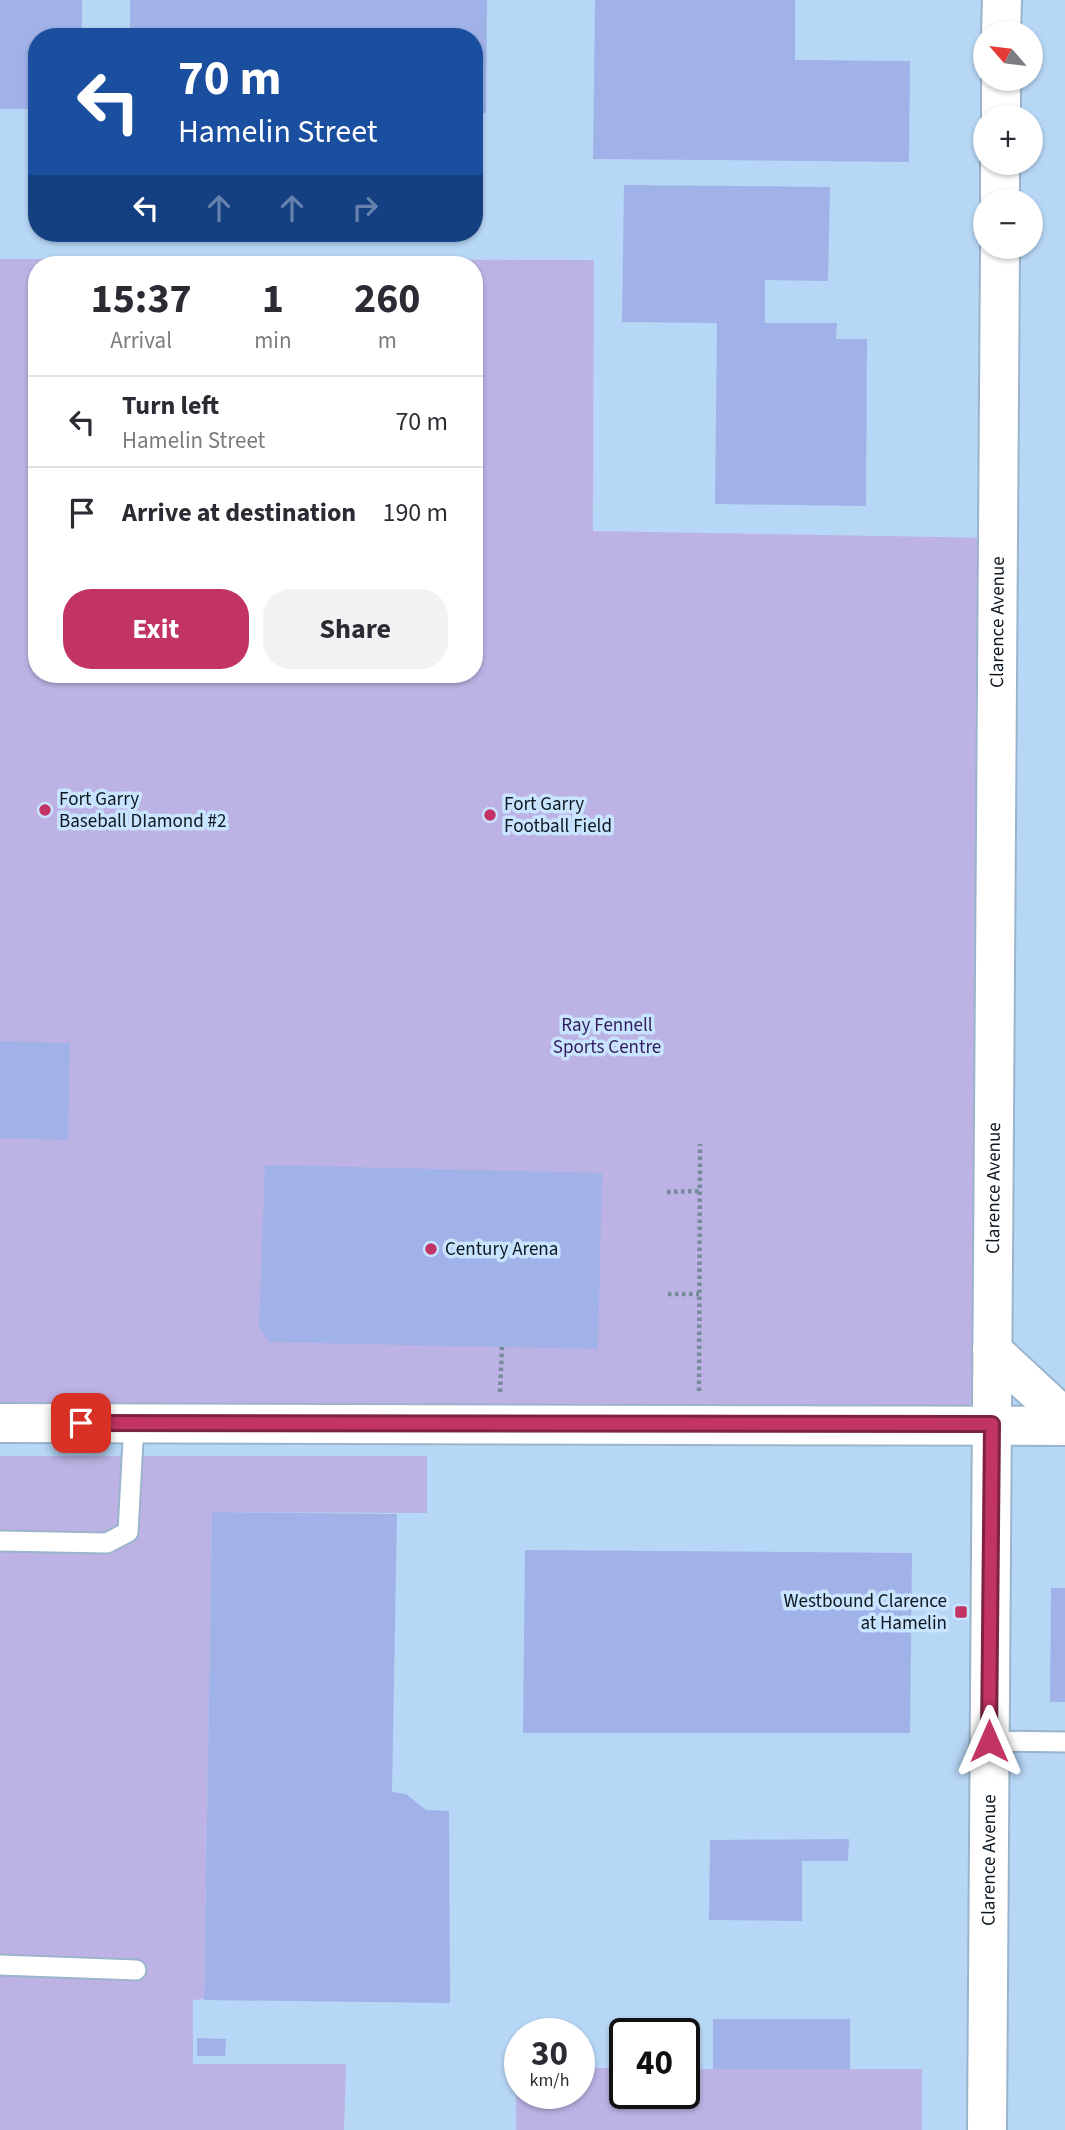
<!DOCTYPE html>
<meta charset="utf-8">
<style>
:root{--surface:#fff;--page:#f2f2f3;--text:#2b2b33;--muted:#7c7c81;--line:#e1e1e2;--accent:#c13465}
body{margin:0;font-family:"Source Sans 3",sans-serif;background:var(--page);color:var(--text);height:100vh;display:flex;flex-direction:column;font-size:26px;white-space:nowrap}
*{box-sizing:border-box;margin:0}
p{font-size:23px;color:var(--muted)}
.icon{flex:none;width:38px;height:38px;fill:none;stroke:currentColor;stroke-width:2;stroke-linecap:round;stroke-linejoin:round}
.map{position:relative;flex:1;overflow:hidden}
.drawer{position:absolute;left:28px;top:256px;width:455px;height:427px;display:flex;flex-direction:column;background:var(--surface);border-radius:28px;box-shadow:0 2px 5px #0004}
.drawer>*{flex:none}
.hud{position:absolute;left:28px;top:28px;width:455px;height:214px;border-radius:28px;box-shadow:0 2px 5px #0004;background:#1a4fa0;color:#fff;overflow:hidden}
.needle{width:46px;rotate:298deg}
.controls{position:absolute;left:973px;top:21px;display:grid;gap:14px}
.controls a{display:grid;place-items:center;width:70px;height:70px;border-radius:50%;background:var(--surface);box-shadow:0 2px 5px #0004;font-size:35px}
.speed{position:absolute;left:504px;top:2018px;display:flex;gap:14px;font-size:35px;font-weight:700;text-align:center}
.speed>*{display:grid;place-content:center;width:91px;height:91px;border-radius:50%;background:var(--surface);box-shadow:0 2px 5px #0004;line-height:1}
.speed small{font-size:18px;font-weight:400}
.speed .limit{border:4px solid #111;border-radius:10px;background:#fff;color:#111}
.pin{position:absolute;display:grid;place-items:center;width:60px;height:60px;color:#fff;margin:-30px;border-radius:14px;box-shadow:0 4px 10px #0006}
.me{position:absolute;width:77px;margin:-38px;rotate:0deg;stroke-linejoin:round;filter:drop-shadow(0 0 5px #0008)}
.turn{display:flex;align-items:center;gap:24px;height:147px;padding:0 35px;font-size:32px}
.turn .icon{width:91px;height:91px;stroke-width:2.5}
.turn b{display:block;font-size:49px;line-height:60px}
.lanes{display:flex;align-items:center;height:66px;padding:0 35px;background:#0003;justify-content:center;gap:35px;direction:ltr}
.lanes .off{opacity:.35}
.eta{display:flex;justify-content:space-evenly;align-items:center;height:119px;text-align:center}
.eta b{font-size:42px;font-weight:700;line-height:49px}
.button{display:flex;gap:14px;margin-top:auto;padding:14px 35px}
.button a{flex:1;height:80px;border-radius:28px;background:var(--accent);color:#fff;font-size:28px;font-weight:700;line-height:80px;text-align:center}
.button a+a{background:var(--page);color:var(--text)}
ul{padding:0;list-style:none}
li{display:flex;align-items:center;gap:21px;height:91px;padding:0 35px;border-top:2px solid var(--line)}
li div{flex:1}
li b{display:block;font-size:26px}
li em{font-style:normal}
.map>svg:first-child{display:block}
</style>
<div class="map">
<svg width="1065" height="2130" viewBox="0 0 1065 2130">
<rect width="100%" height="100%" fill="#c9e4fe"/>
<path fill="#b7d7f6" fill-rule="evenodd" d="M0,0H1065V2130H0V1423L593,531L594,260L0,259ZM985,33H1031V79H985ZM37,37H474V233H37ZM985,117H1031V163H985ZM985,201H1031V247H985ZM520,2034H579V2093H520ZM625,2034H684V2093H625Z"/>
<g fill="#bcb2e4" fill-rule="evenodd">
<path d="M0,259L594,260L593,531L998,538L992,1425L0,1423ZM37,264H474V674H37Z"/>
<polygon points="0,1456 427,1456 427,1513 212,1512 204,1999 193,2000 193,2064 346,2064 344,2130 0,2130"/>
<polygon points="516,2068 520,2068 520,2093 579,2093 579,2068 625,2068 625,2093 684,2093 684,2069 922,2069 922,2130 516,2130"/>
</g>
<g fill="#a0b2e8">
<polygon points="0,0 82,0 82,37 37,37 37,109 0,109"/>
<polygon points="130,0 487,0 486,113 474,113 474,37 130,37"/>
<polygon points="595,0 795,0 795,60 910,61 909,162 593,159"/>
<polygon points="624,185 830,187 828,281 765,280 765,323 837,323 836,339 867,339 866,506 715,504 717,323 622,322"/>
<polygon points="0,1041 70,1043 68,1140 0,1138"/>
<polygon points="265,1165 602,1173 598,1349 269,1342 259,1326"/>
<polygon points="212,1512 397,1514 392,1792 406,1794 426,1810 449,1811 450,2003 204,2000"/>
<polygon points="525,1550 912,1553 910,1733 523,1733"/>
<polygon points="1051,1588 1065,1588 1065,1702 1050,1702"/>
<polygon points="849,1839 848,1861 802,1861 802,1921 709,1920 710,1840"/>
<rect x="713" y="2019" width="137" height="50"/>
<polygon points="197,2038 226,2039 225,2056 197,2056"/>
</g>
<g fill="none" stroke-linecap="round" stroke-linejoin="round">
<defs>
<g id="lane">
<polyline points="0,1541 107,1543 128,1532 134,1423"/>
<polyline points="989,1741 1065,1742"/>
<polyline points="0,1965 136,1970"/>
</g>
<polyline id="street" points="0,1423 1065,1426"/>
<g id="secondary">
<polyline points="1001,33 1002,0"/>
<polyline points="1001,117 1001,79"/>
<polyline points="1000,201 1000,163"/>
<polyline points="992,1350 1065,1418"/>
<path id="s1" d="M987,2130L1000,247"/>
</g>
</defs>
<use href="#lane" stroke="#9ab4cc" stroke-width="23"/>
<use href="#street" stroke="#9ab4cc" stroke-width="42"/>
<use href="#secondary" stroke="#9ab4cc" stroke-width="42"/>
<g stroke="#768a9c" stroke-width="4.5" stroke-dasharray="3.5 3.5" stroke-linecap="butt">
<polyline points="667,1192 700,1191"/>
<polyline points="668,1294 699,1294"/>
<polyline points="699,1391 700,1144"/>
<polyline points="500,1392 502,1347"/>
</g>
<use href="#lane" stroke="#fff" stroke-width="19"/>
<use href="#street" stroke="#fff" stroke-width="38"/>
<use href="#secondary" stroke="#fff" stroke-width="38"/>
</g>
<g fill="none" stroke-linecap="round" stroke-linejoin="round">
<defs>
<polyline id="route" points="81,1423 992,1424 989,1741"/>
</defs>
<use href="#route" stroke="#7d2242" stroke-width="18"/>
<use href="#route" stroke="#c13465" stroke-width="12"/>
</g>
<g fill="#c13465" stroke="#c9e4fe" stroke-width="2.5">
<circle cx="45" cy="810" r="7"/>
<circle cx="490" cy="815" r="7"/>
<circle cx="431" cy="1249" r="7"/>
<rect x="954" y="1605" width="14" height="14" rx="3.5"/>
</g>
<g text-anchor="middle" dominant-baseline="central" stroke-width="7" stroke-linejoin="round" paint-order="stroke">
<g font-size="19" fill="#0e1820" stroke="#c9e4fe">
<text stroke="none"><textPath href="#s1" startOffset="1508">Clarence Avenue</textPath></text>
<text stroke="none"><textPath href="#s1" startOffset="942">Clarence Avenue</textPath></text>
<text stroke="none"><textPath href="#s1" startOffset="270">Clarence Avenue</textPath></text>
</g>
<g font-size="19" fill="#0e1820" stroke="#c9e4fe" text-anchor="start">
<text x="59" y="799">Fort Garry<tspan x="59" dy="22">Baseball DIamond #2</tspan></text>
<text x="504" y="804">Fort Garry<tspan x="504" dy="22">Football Field</tspan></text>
<text x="445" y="1249">Century Arena</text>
<text x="947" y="1601" text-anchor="end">Westbound Clarence<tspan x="947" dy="22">at Hamelin</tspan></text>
</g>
<g font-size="19" fill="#321c5e" stroke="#c9e4fe">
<text x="607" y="1025">Ray Fennell<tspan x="607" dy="22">Sports Centre</tspan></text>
</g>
</g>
</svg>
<div class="controls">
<a><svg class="needle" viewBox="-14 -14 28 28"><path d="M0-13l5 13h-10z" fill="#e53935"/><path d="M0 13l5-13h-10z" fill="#7c7c81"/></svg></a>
<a>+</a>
<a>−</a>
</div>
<div class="speed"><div>30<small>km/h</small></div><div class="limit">40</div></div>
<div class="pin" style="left:81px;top:1423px;background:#d93025"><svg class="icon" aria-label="arrive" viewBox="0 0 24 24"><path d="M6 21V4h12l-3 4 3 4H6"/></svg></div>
<svg class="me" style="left:989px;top:1741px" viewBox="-20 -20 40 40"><path d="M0-17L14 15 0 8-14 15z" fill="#c13465" stroke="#fff" stroke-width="4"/></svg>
<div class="hud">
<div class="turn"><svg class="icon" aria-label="left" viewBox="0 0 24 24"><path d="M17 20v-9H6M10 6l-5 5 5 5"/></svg><div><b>70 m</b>Hamelin Street</div></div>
<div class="lanes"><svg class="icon" aria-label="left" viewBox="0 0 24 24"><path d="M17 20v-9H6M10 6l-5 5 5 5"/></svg><svg class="icon off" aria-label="ahead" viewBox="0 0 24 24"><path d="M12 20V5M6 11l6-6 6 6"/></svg><svg class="icon off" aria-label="ahead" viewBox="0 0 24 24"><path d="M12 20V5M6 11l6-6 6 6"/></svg><svg class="icon off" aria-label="right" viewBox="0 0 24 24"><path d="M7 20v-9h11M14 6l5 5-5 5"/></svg></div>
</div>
<section class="drawer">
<div class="eta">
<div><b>15:37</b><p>Arrival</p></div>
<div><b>1</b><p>min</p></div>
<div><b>260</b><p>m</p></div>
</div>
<ul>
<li><svg class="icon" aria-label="left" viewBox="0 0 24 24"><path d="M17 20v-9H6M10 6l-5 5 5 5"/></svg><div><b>Turn left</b><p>Hamelin Street</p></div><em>70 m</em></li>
<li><svg class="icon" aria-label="arrive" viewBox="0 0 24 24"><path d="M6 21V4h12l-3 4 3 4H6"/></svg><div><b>Arrive at destination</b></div><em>190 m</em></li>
</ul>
<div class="button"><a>Exit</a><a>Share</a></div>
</section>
</div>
